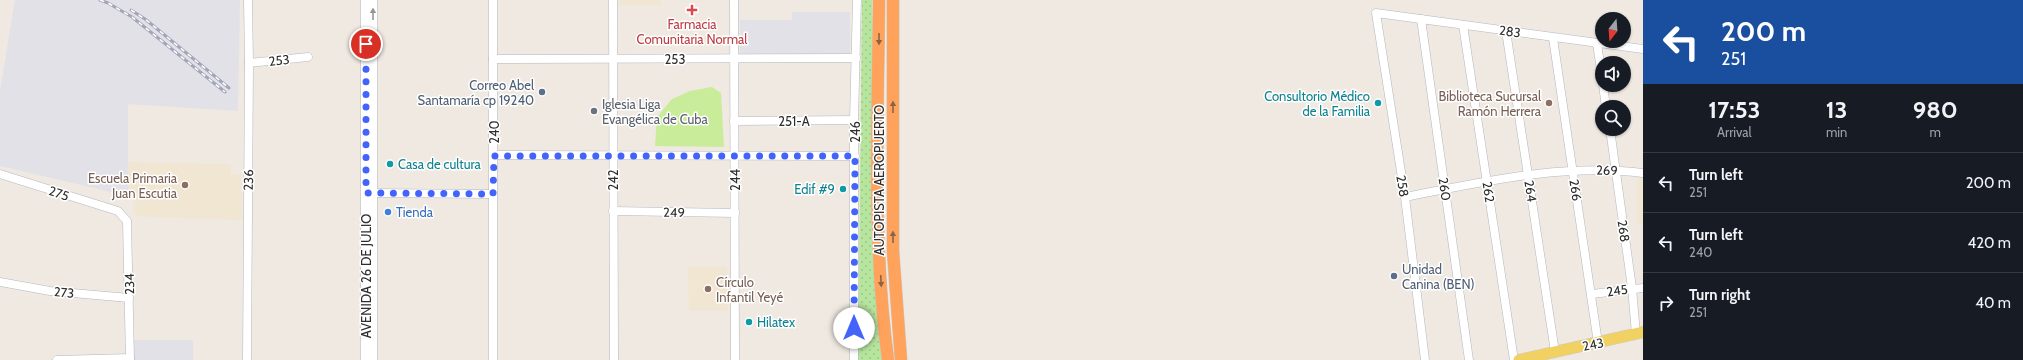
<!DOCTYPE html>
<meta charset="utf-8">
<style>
:root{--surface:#171b24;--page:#20242c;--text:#f1f3f6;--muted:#9ea1a6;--line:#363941}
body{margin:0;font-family:Cabin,sans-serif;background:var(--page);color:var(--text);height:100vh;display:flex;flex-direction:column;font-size:15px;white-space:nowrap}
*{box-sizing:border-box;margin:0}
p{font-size:13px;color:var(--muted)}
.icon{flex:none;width:22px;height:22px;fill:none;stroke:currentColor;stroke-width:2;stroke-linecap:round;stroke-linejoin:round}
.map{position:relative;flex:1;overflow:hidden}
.details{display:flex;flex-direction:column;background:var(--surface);width:380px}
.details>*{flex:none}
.banner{background:#1a4fa0;color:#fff;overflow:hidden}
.needle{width:26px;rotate:197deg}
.tools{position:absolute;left:1595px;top:12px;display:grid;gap:8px}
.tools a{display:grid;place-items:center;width:36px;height:36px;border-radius:50%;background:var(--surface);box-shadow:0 1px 3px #0004;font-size:20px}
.pin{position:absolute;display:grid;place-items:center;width:34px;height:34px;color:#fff;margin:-17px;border:2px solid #fff;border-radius:50%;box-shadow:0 1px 4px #0007}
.me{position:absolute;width:44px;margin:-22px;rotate:0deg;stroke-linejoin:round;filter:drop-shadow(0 0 3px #0008)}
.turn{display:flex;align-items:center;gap:14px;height:84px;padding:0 12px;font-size:18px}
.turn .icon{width:52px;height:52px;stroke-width:2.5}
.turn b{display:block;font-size:28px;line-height:34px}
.eta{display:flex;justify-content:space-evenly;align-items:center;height:68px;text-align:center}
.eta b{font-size:24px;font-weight:800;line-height:28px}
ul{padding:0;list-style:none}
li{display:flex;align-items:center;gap:12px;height:60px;padding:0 12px;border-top:1px solid var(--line)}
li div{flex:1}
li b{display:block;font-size:15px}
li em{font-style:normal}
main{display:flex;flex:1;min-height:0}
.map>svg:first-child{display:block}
</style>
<main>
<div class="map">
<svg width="1643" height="360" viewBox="0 0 1643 360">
<defs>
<pattern id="grass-dots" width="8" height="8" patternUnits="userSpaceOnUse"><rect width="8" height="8" fill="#b6e59e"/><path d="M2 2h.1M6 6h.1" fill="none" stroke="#9dc588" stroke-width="1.8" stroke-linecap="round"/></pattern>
</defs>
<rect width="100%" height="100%" fill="#efe9e1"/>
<g fill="#e3e1e8">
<polygon points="15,0 240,0 238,111 128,104 128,196 0,166 0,91"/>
<polygon points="792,12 850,12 850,54 740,54 740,20 792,20"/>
<rect x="133" y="340" width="60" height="20"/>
</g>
<g fill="#f0e6d1">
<rect x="619" y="0" width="42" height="5"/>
<polygon points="128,162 231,164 231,175 241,174 242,220 135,216 134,199 128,196"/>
<polygon points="1638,176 1643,176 1643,224 1637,223"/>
<polygon points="688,267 727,267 728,310 689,311"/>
</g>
<polygon fill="url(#grass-dots)" points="862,0 872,0 874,254 882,360 858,360"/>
<polygon fill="#c9ec9a" points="712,87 721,93 724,147 655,146 657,117 672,99 690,91"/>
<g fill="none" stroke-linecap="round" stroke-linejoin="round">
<defs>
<g id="minor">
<polyline points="373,0 373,360"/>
<polyline points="613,0 614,360"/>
<polyline points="734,0 735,360"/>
<polyline points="1421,19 1469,360"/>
<polyline points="1463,25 1514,360"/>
<polyline points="1506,31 1555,352"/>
<polyline points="1553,38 1598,343"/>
<polyline points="1597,44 1602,76"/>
<polyline points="493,59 856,58"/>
<polyline points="249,63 308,57"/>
<polyline points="1603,85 1606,107"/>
<polyline points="734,121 854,120"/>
<polyline points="1610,129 1632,288 1636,334"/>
<polyline points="494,155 855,156"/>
<polyline points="0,174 118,211 127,221 130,360"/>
<polyline points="370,193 493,194"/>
<path d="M1405,197C1483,182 1563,163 1643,173"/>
<polyline points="613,211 735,213"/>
<polyline points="0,282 50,291 129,298"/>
<polyline points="1592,294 1643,288"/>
<polyline points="57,360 130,358"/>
<polyline points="247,360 249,63 248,0"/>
<polyline points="365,360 365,0"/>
<polyline points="493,360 493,0"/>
<polyline points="854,360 854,120 857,0"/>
<polyline points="1425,360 1405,197 1376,13 1643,49"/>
</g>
<polyline id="major" points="1519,360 1643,332"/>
<g id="highway">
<path d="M879,0C878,119 872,241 888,360"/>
<polyline points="893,0 893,251 901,360"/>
</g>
</defs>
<use href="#minor" stroke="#b4b7c1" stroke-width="9"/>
<use href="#major" stroke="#c9c9c9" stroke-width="12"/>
<use href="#highway" stroke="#c9c9c9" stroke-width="13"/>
<use href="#minor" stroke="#fff" stroke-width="8"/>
<use href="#major" stroke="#f2d163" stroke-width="11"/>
<use href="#highway" stroke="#ffa35c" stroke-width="12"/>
<defs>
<g id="rail">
<polyline points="100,0 108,3 132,17 225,92"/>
<polyline points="131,10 145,19 229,88"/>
</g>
</defs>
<use href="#rail" stroke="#a3a6b8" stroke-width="3"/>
<use href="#rail" stroke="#fff" stroke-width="1.5" stroke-dasharray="4.5" stroke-linecap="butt"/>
</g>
<defs><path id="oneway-solid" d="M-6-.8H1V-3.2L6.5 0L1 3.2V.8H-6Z"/></defs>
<use fill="#969696" href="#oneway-solid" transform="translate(373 14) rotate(-90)"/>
<g fill="#8c6343">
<use href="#oneway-solid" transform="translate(879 39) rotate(90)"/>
<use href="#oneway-solid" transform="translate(893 107) rotate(-90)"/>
<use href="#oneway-solid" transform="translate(893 237) rotate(-91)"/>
<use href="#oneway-solid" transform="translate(881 281) rotate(87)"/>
</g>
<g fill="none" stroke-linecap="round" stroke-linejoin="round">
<polyline stroke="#4264fb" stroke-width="7" stroke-dasharray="0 12.6" points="366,44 366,193 493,194 494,156 855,156 854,328"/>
</g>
<path fill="#e0444e" stroke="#fff" stroke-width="1.5" d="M690 4h4v4h4v4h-4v4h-4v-4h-4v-4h4z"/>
<g fill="#5c6f8a" stroke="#fff" stroke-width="1.5">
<circle cx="542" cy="92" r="4"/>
<circle cx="1394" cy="276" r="4"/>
</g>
<g fill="#0f9aa8" stroke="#fff" stroke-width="1.5">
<circle cx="1378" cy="103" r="4"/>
<circle cx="390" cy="164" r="4"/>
<circle cx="843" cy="189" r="4"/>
<circle cx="749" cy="322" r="4"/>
</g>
<g fill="#8d6e63" stroke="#fff" stroke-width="1.5">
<circle cx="1549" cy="103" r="4"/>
<circle cx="185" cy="185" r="4"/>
<circle cx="708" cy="289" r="4"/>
</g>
<circle fill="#6b7280" stroke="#fff" stroke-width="1.5" cx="594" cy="111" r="4"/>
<circle fill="#3f7fe0" stroke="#fff" stroke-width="1.5" cx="388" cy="212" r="4"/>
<g text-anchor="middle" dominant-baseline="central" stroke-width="3" stroke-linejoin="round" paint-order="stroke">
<g font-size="13" fill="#be3a42" stroke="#fff">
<text x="692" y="24">Farmacia<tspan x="692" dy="15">Comunitaria Normal</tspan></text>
</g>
<g font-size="13" fill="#2e2e2e" stroke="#fff">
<text transform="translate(1510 31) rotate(8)">283</text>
<text x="675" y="59">253</text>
<text transform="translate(279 60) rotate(-6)">253</text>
<text x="794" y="121">251-A</text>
<text transform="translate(494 132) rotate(-90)">240</text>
<text transform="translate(855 132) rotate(-90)">246</text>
<text transform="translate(1607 170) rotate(2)">269</text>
<text transform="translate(248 180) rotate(-89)">236</text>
<text transform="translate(613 180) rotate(-90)">242</text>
<text transform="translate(735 180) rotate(-90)">244</text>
<text transform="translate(879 180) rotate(-90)">AUTOPISTA AEROPUERTO</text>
<text transform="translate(1403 186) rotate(81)">258</text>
<text transform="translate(1445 189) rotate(82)">260</text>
<text transform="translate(1576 190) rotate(81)">266</text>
<text transform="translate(1531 191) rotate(81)">264</text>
<text transform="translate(1489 192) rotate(82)">262</text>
<text transform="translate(59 193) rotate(18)">275</text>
<text transform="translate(674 212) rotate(1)">249</text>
<text transform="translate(1624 231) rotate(82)">268</text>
<text transform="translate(366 276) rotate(-90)">AVENIDA 26 DE JULIO</text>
<text transform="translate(129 284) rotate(-92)">234</text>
<text transform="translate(1617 290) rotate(-8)">245</text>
<text transform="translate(64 292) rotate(5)">273</text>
<text transform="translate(1593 344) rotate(-12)">243</text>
</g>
<g font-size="13" fill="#4e5e75" stroke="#fff" text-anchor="end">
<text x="534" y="85">Correo Abel<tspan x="534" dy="15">Santamaría cp 19240</tspan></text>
<text x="1402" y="269" text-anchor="start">Unidad<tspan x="1402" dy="15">Canina (BEN)</tspan></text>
</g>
<g font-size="13" fill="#0d838f" stroke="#fff" text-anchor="end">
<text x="1370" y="96">Consultorio Médico<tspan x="1370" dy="15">de la Familia</tspan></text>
<text x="398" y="164" text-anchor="start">Casa de cultura</text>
<text x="835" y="189">Edif #9</text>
<text x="757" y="322" text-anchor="start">Hilatex</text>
</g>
<g font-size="13" fill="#785e54" stroke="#fff" text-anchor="end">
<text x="1541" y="96">Biblioteca Sucursal<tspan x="1541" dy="15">Ramón Herrera</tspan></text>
<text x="177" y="178">Escuela Primaria<tspan x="177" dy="15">Juan Escutia</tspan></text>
<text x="716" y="282" text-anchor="start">Círculo<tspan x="716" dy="15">Infantil Yeyé</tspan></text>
</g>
<g font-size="13" fill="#5b616d" stroke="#fff" text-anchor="start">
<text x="602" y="104">Iglesia Liga<tspan x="602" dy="15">Evangélica de Cuba</tspan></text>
</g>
<g font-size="13" fill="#366cbe" stroke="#fff" text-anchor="start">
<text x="396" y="212">Tienda</text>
</g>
</g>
</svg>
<div class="tools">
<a><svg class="needle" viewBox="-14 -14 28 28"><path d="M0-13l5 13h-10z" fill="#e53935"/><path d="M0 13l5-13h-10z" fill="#9ea1a6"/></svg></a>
<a><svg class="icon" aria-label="sound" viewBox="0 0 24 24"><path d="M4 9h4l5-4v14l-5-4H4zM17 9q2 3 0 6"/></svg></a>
<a><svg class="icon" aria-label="search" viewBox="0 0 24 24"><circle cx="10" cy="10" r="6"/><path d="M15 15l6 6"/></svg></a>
</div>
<div class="pin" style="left:366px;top:44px;background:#d93025"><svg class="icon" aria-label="arrive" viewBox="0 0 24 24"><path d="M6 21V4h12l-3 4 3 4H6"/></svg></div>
<svg class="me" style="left:854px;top:328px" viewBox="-20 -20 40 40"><circle r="19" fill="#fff"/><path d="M0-13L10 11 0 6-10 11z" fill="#4264fb"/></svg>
</div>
<section class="details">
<div class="banner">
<div class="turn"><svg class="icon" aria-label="left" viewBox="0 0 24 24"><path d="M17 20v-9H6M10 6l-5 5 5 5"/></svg><div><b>200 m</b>251</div></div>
</div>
<div class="eta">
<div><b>17:53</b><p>Arrival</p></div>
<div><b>13</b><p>min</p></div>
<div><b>980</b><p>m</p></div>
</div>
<ul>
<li><svg class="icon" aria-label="left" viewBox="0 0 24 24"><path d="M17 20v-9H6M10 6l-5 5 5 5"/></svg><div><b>Turn left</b><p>251</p></div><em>200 m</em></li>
<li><svg class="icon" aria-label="left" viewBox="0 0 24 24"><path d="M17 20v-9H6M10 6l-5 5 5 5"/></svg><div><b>Turn left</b><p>240</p></div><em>420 m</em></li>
<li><svg class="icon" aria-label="right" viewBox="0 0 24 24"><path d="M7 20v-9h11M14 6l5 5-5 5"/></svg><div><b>Turn right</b><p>251</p></div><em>40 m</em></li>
</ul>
</section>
</main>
